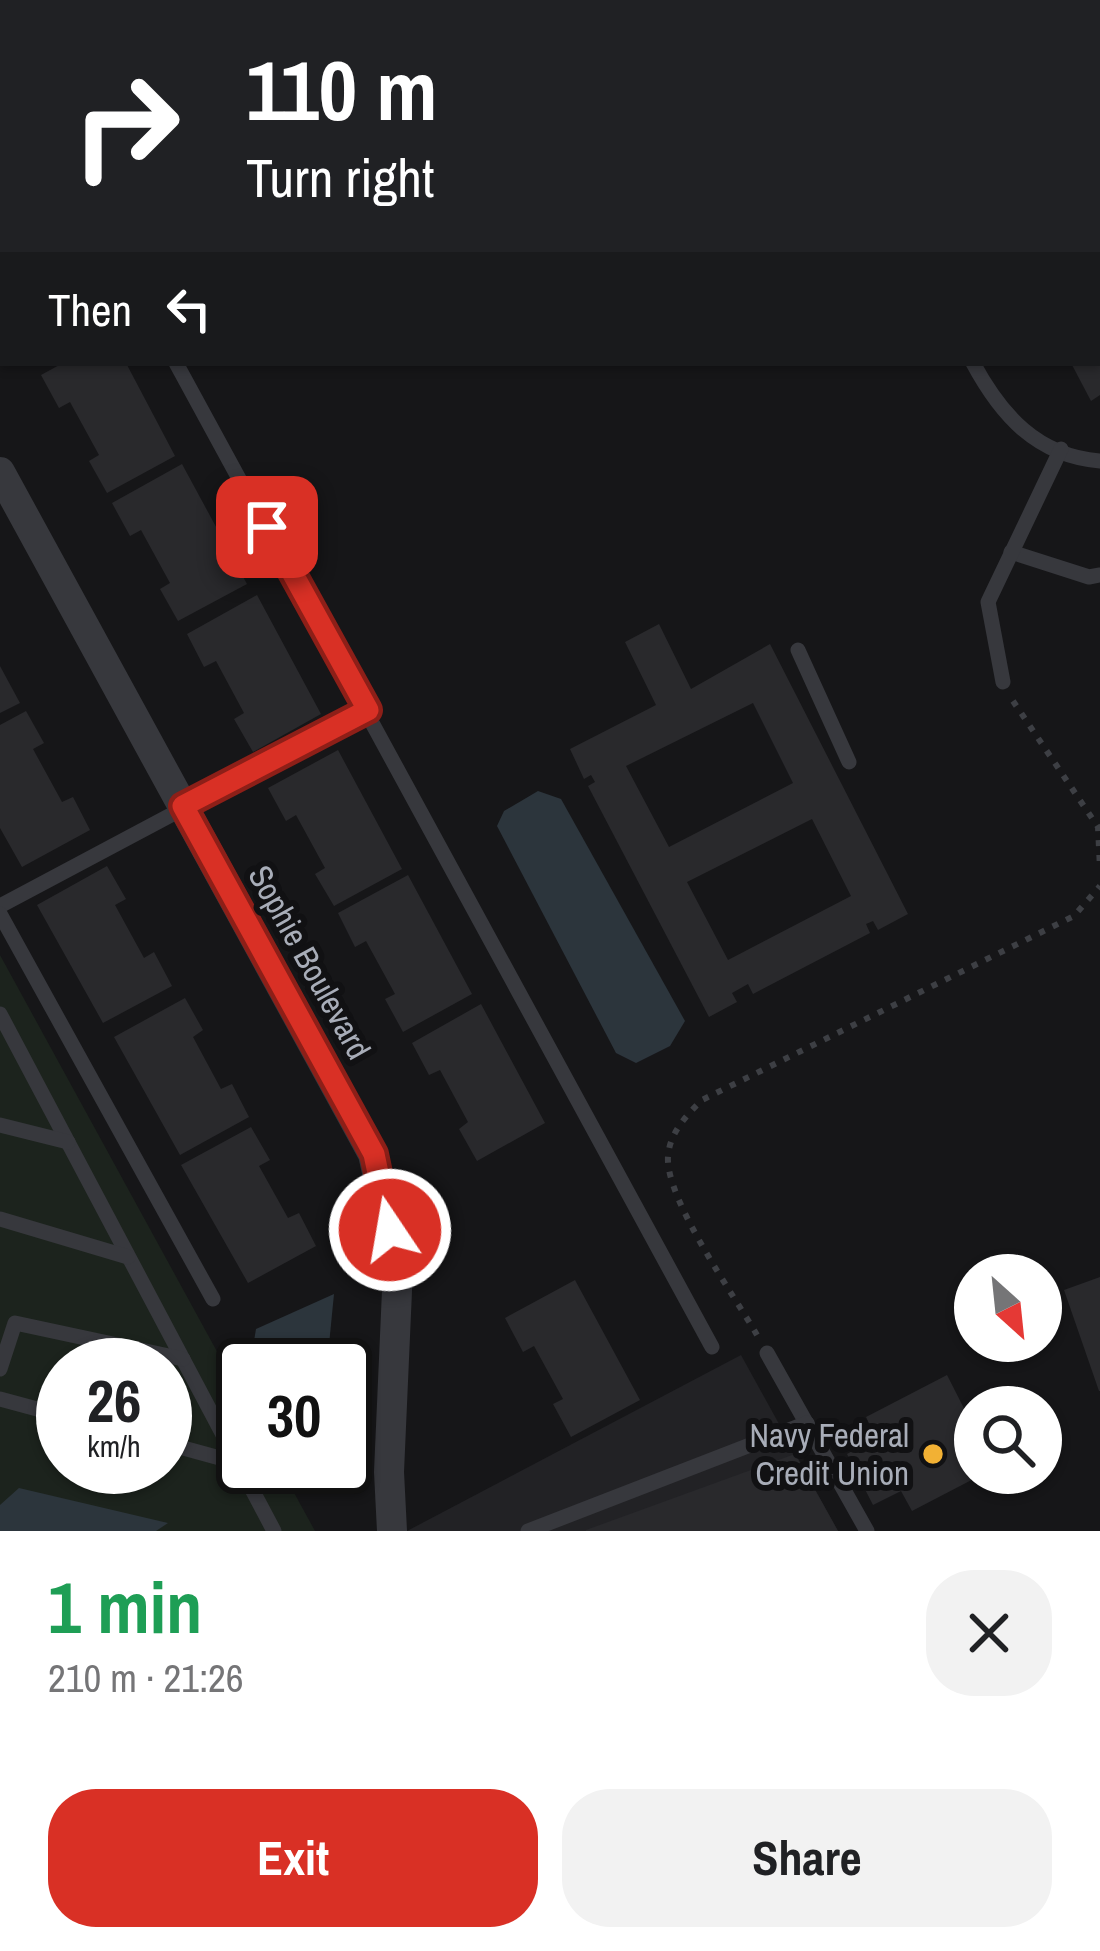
<!DOCTYPE html>
<meta charset="utf-8">
<style>
:root{--surface:#fff;--page:#f2f2f2;--text:#202124;--muted:#757577;--accent:#d93025}
body{margin:0;font-family:"Archivo Narrow",sans-serif;background:var(--page);color:var(--text);height:100vh;display:flex;flex-direction:column;font-size:45px;white-space:nowrap}
*{box-sizing:border-box;margin:0}
p{font-size:39px;color:var(--muted)}
.icon{flex:none;width:66px;height:66px;fill:none;stroke:currentColor;stroke-width:2;stroke-linecap:round;stroke-linejoin:round}
.map{position:relative;height:1531px;overflow:hidden}
.panel{display:flex;flex-direction:column;background:var(--surface);flex:1}
.panel>*{flex:none}
.hud{position:absolute;left:0px;top:0px;width:1101px;height:366px;box-shadow:0 3px 9px #0004;background:#202124;color:#fff;overflow:hidden}
.needle{width:78px;rotate:153deg}
.fabs{position:absolute;left:954px;top:1254px;display:grid;gap:24px}
.fabs a{display:grid;place-items:center;width:108px;height:108px;border-radius:50%;background:var(--surface);box-shadow:0 3px 9px #0004;font-size:60px}
.speed{position:absolute;left:36px;top:1338px;display:flex;gap:24px;font-size:60px;font-weight:700;text-align:center}
.speed>*{display:grid;place-content:center;width:156px;height:156px;border-radius:50%;background:var(--surface);box-shadow:0 3px 9px #0004;line-height:1}
.speed small{font-size:30px;font-weight:400}
.speed .limit{border:6px solid #111;border-radius:18px;background:#fff;color:#111}
.pin{position:absolute;display:grid;place-items:center;width:102px;height:102px;color:#fff;margin:-51px;border-radius:24px;box-shadow:0 6px 18px #0006}
.me{position:absolute;width:132px;margin:-66px;rotate:348deg;stroke-linejoin:round;filter:drop-shadow(0 0 9px #0008)}
.turn{display:flex;align-items:center;gap:42px;height:252px;padding:0 48px;font-size:54px}
.turn .icon{width:156px;height:156px;stroke-width:2.5}
.turn b{display:block;font-size:84px;line-height:102px}
.then{display:flex;align-items:center;height:114px;padding:0 48px;background:#0003;gap:24px;font-size:45px}
.round{display:grid;place-items:center;flex:none;width:126px;height:126px;border-radius:48px;background:var(--page)}
.overview{display:flex;align-items:center;justify-content:space-between;height:204px;padding:0 48px}
h1{font-size:72px;font-weight:700;line-height:90px;color:#1e9e55}
.cta{display:flex;gap:24px;margin-top:auto;padding:24px 48px}
.cta a{flex:1;height:138px;border-radius:48px;background:var(--accent);color:#fff;font-size:48px;font-weight:700;line-height:138px;text-align:center}
.cta a+a{background:var(--page);color:var(--text)}
.map>svg:first-child{display:block}
</style>
<div class="map">
<svg width="1100" height="1531" viewBox="0 0 1100 1531">
<rect width="100%" height="100%" fill="#161618"/>
<polygon fill="#222225" points="741,1355 838,1531 407,1531"/>
<path fill="#1c231d" fill-rule="evenodd" d="M0,955L243,1399V1467H280L315,1531H0ZM63,1365H165V1467H63Z"/>
<g fill="#2c353c">
<polygon points="538,791 561,799 685,1021 670,1046 636,1063 616,1053 497,826 504,811"/>
<polygon points="334,1294 327,1365 250,1365 256,1329"/>
<polygon points="19,1488 168,1523 156,1531 0,1531 0,1505"/>
</g>
<g fill="#29292c" fill-rule="evenodd">
<polygon points="63,363 126,363 175,456 107,493 89,461 99,455 70,402 59,408 41,375"/>
<polygon points="1071,363 1100,363 1100,395 1091,401"/>
<polygon points="182,464 247,584 178,621 160,589 170,583 141,530 130,536 112,503"/>
<polygon points="257,595 321,714 253,752 234,719 244,713 216,661 204,667 187,634"/>
<path d="M659,624L691,689L770,644L908,914L878,930L873,921L866,924L870,933L753,994L748,984L732,993L737,1002L709,1017L588,786L595,782L591,775L584,779L570,749L656,705L625,642ZM753,703L793,783L669,847L626,766ZM812,819L851,896L728,960L687,882Z"/>
<polygon points="0,666 20,703 0,713"/>
<polygon points="26,711 44,743 33,749 62,802 73,797 90,830 22,867 0,828 0,725"/>
<polygon points="338,750 402,869 334,906 315,874 325,868 296,815 286,821 268,788"/>
<polygon points="107,866 126,899 115,905 144,958 154,952 172,986 103,1023 37,905"/>
<polygon points="408,875 472,994 403,1032 385,999 395,994 366,941 355,947 338,913"/>
<polygon points="185,998 203,1030 193,1037 221,1089 232,1084 249,1117 180,1155 114,1037"/>
<polygon points="481,1004 545,1123 477,1161 459,1129 468,1122 440,1070 429,1075 412,1043"/>
<polygon points="251,1127 270,1160 259,1166 288,1218 299,1213 316,1246 248,1283 181,1165"/>
<polygon points="1100,1277 1100,1391 1099,1391 1064,1290"/>
<polygon points="575,1280 640,1400 571,1437 553,1404 563,1399 534,1346 523,1352 505,1318"/>
<polygon points="947,1375 975,1430 975,1473 985,1473 912,1511 901,1491 873,1505 847,1454 876,1438 866,1417"/>
<polygon points="795,1454 838,1531 586,1531 586,1530"/>
</g>
<g fill="none" stroke-linecap="round" stroke-linejoin="round">
<g stroke="#3d3f44" stroke-width="6" stroke-dasharray="6 9" stroke-linecap="butt">
<polyline points="1013,701 1098,827 1100,869"/>
<path d="M757,1335C734,1295 665,1199 668,1156C670,1132 687,1115 702,1100L1074,916L1100,886"/>
</g>
<g stroke="#37383d" stroke-width="15">
<polyline points="58,0 59,3"/>
<polyline points="725,3 727,0"/>
<polyline points="0,44 3,49"/>
<polyline points="1098,88 1100,87"/>
<polyline points="176,363 712,1347"/>
<path d="M973,363C1001,415 1037,456 1100,461"/>
<polyline points="1011,552 1089,577 1100,575"/>
<polyline points="798,650 849,762"/>
<polyline points="1003,682 988,602 1061,449"/>
<polyline points="0,906 368,710"/>
<polyline points="0,914 213,1299"/>
<polyline points="0,1014 274,1531"/>
<polyline points="0,1125 68,1142"/>
<polyline points="0,1219 128,1257"/>
<polyline points="767,1353 867,1531"/>
<polyline points="0,1369 15,1323 183,1359"/>
<polyline points="0,1399 63,1416"/>
<polyline points="165,1443 238,1463"/>
<polyline points="528,1531 807,1423"/>
</g>
<polyline stroke="#37383d" stroke-width="30" points="0,472 373,1154 398,1268 389,1472 392,1531"/>
</g>
<g fill="none" stroke-linecap="round" stroke-linejoin="round">
<defs>
<polyline id="route" points="267,527 368,710 183,806 374,1154 390,1230"/>
</defs>
<use href="#route" stroke="#8d1f18" stroke-width="30"/>
<use href="#route" stroke="#d93025" stroke-width="21"/>
</g>
<circle fill="#f2b134" stroke="#111113" stroke-width="4.5" cx="933" cy="1454" r="12"/>
<g text-anchor="middle" dominant-baseline="central" stroke-width="12" stroke-linejoin="round" paint-order="stroke">
<g font-size="33" fill="#a8adb8" stroke="#111113">
<text transform="translate(310 962) rotate(61)">Sophie Boulevard</text>
</g>
<g font-size="33" fill="#a8adb8" stroke="#111113" text-anchor="end">
<text x="909" y="1435">Navy Federal<tspan x="909" dy="38">Credit Union</tspan></text>
</g>
</g>
</svg>
<div class="fabs">
<a><svg class="needle" viewBox="-14 -14 28 28"><path d="M0-13l5 13h-10z" fill="#e53935"/><path d="M0 13l5-13h-10z" fill="#757577"/></svg></a>
<a><svg class="icon" aria-label="search" viewBox="0 0 24 24"><circle cx="10" cy="10" r="6"/><path d="M15 15l6 6"/></svg></a>
</div>
<div class="speed"><div>26<small>km/h</small></div><div class="limit">30</div></div>
<div class="pin" style="left:267px;top:527px;background:#d93025"><svg class="icon" aria-label="arrive" viewBox="0 0 24 24"><path d="M6 21V4h12l-3 4 3 4H6"/></svg></div>
<svg class="me" style="left:390px;top:1230px" viewBox="-20 -20 40 40"><circle r="17" fill="#d93025" stroke="#fff" stroke-width="3"/><path d="M0-11L8 9 0 5-8 9z" fill="#fff"/></svg>
<div class="hud">
<div class="turn"><svg class="icon" aria-label="right" viewBox="0 0 24 24"><path d="M7 20v-9h11M14 6l5 5-5 5"/></svg><div><b>110 m</b>Turn right</div></div>
<div class="then">Then<svg class="icon" aria-label="left" viewBox="0 0 24 24"><path d="M17 20v-9H6M10 6l-5 5 5 5"/></svg></div>
</div>
</div>
<section class="panel">
<div class="overview"><div><h1>1 min</h1><p>210 m · 21:26</p></div><a class="round"><svg class="icon" aria-label="close" viewBox="0 0 24 24"><path d="M6 6l12 12M18 6L6 18"/></svg></a></div>
<div class="cta"><a>Exit</a><a>Share</a></div>
</section>
